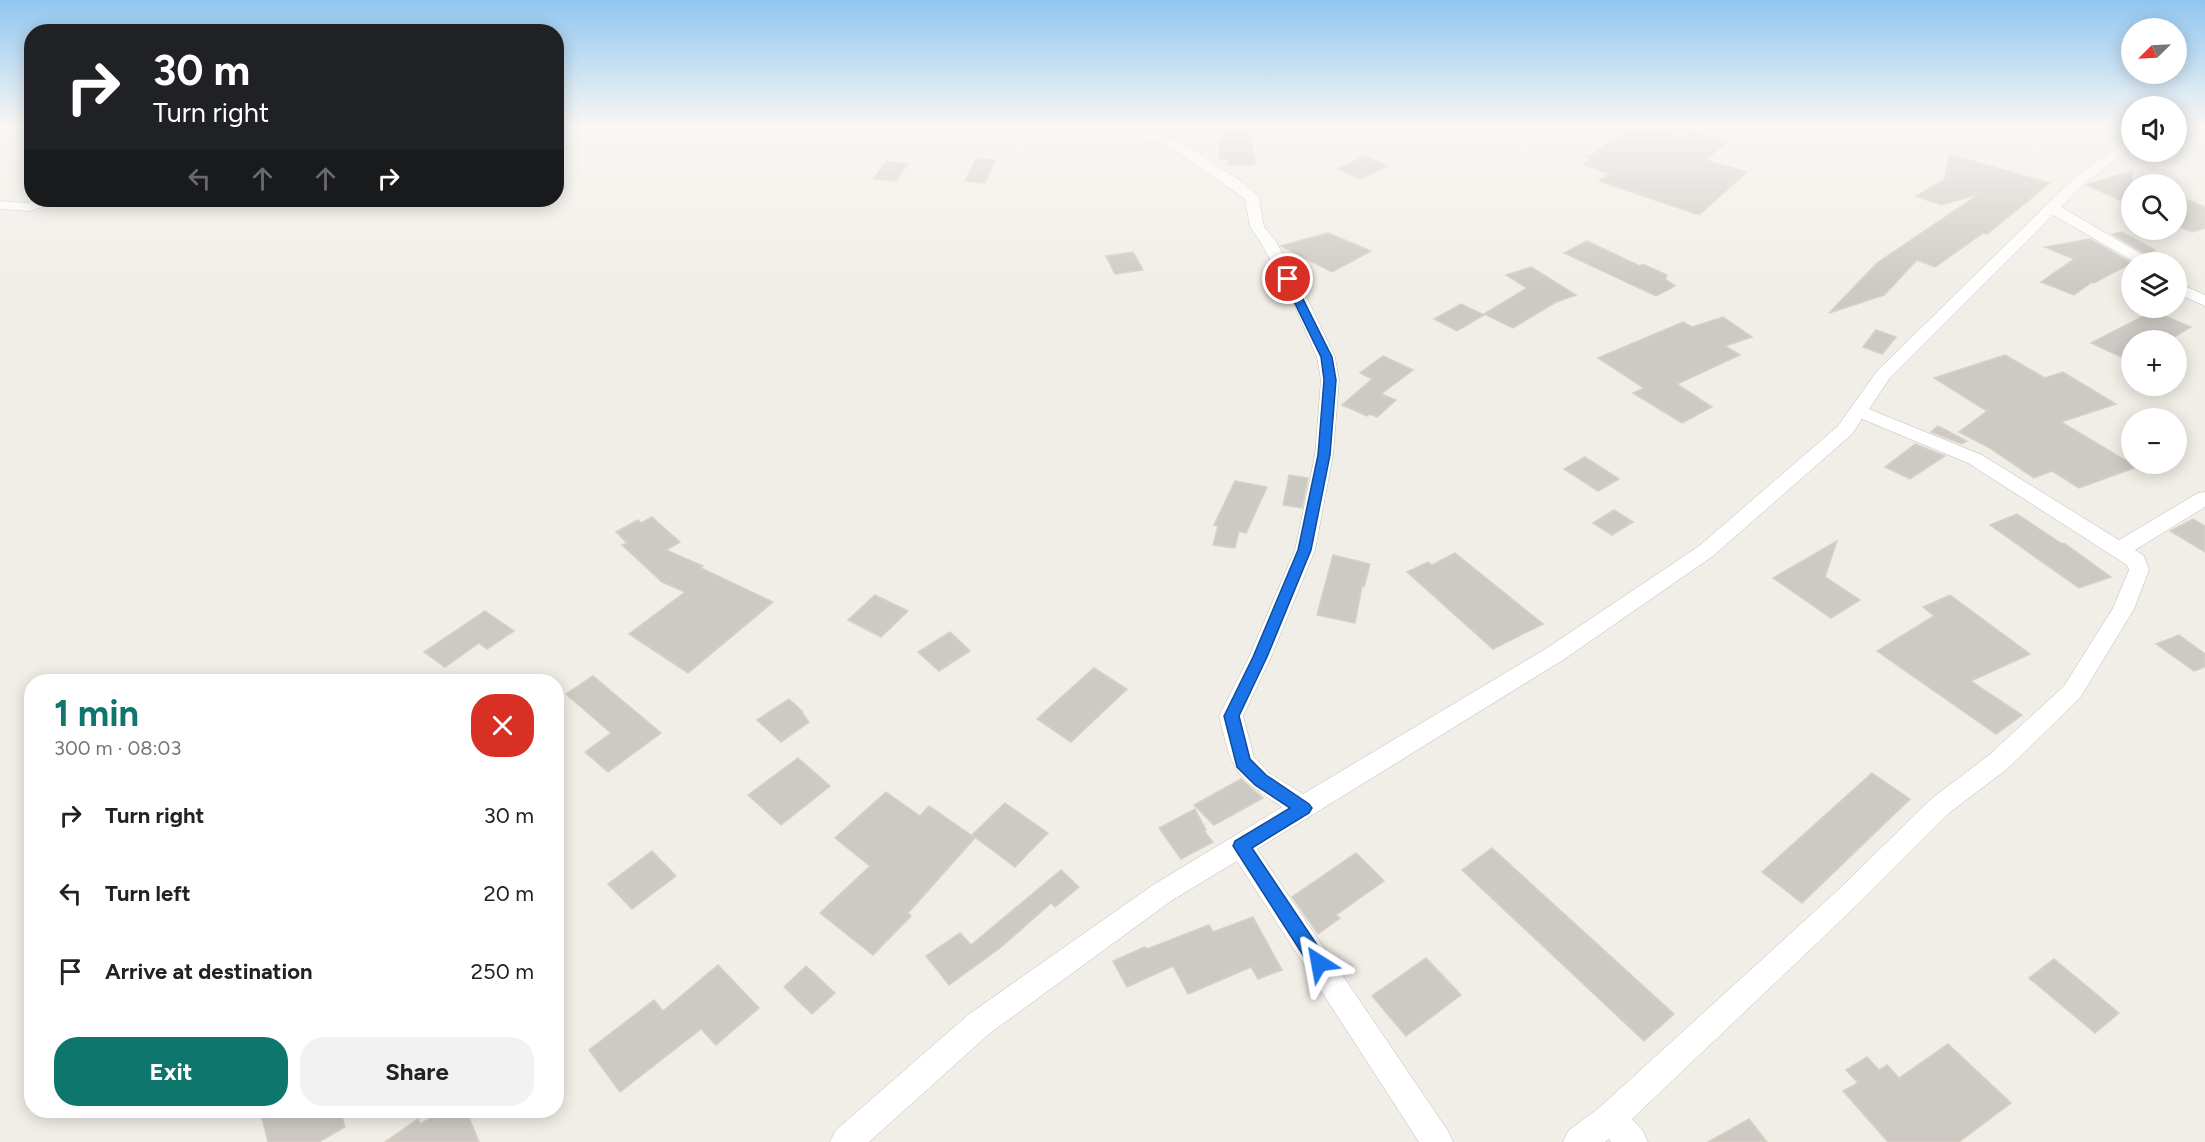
<!DOCTYPE html>
<meta charset="utf-8">
<style>
:root{--surface:#fff;--page:#f2f2f2;--text:#222;--muted:#767676;--accent:#0f766e}
body{margin:0;font-family:Figtree,sans-serif;background:var(--page);color:var(--text);height:100vh;display:flex;flex-direction:column;font-size:22px;white-space:nowrap}
*{box-sizing:border-box;margin:0}
p{font-size:20px;color:var(--muted)}
.icon{flex:none;width:33px;height:33px;fill:none;stroke:currentColor;stroke-width:2;stroke-linecap:round;stroke-linejoin:round}
.map{position:relative;flex:1;overflow:hidden}
.drawer{position:absolute;left:24px;top:674px;width:540px;height:444px;display:flex;flex-direction:column;background:var(--surface);border-radius:24px;box-shadow:0 3px 15px #0003}
.drawer>*{flex:none}
.banner{position:absolute;left:24px;top:24px;width:540px;height:183px;border-radius:24px;box-shadow:0 3px 15px #0003;background:#202124;color:#fff;overflow:hidden}
.needle{width:39px;rotate:246deg}
.controls{position:absolute;left:2121px;top:18px;display:grid;gap:12px}
.controls a{display:grid;place-items:center;width:66px;height:66px;border-radius:50%;background:var(--surface);box-shadow:0 3px 15px #0003;font-size:30px}
.pin{position:absolute;display:grid;place-items:center;width:51px;height:51px;color:#fff;margin:-26px;border:3px solid #fff;border-radius:50%;box-shadow:0 2px 6px #0007}
.me{position:absolute;width:66px;margin:-33px;rotate:326deg;stroke-linejoin:round;filter:drop-shadow(0 0 4px #0008)}
.turn{display:flex;align-items:center;gap:21px;height:126px;padding:0 30px;font-size:27px}
.turn .icon{width:78px;height:78px;stroke-width:2.5}
.turn b{display:block;font-size:42px;line-height:51px}
.lanes{display:flex;align-items:center;height:57px;padding:0 30px;background:#0003;justify-content:center;gap:30px;direction:ltr}
.lanes .off{opacity:.35}
.round{display:grid;place-items:center;flex:none;width:63px;height:63px;border-radius:24px;background:var(--page)}
.headline{display:flex;align-items:center;justify-content:space-between;height:102px;padding:0 30px}
h1{font-size:36px;font-weight:700;line-height:45px;color:var(--accent)}
.action{display:flex;gap:12px;margin-top:auto;padding:12px 30px}
.action a{flex:1;height:69px;border-radius:24px;background:var(--accent);color:#fff;font-size:24px;font-weight:700;line-height:69px;text-align:center}
.action a+a{background:var(--page);color:var(--text)}
ul{padding:0;list-style:none}
li{display:flex;align-items:center;gap:18px;height:78px;padding:0 30px}
li div{flex:1}
li b{display:block;font-size:22px}
li em{font-style:normal}
.map>svg:first-child{display:block}
</style>
<div class="map">
<svg width="2205" height="1142" viewBox="0 0 2205 1142">
<rect width="100%" height="100%" fill="#f1eee7"/>
<g fill="#cdc9c4" stroke="#d7d0c4" stroke-width="1.5">
<polygon points="1232,126 1250,126 1255,165 1228,165 1228,159 1220,159 1219,142"/>
<polygon points="1634,126 1645,126 1681,137 1689,130 1727,142 1705,160 1747,172 1699,215 1599,181 1610,174 1583,164 1593,159 1588,157"/>
<polygon points="1950,155 2050,183 1987,234 1983,233 1935,267 1917,260 1884,295 1829,313 1877,263 1979,194 1941,205 1916,196 1944,180"/>
<polygon points="1365,156 1387,166 1361,179 1338,169"/>
<polygon points="976,159 995,160 985,183 965,181"/>
<polygon points="886,161 908,164 896,181 873,179"/>
<polygon points="2132,171 2132,205 2086,185"/>
<polygon points="2176,195 2205,207 2205,228 2192,232 2176,225"/>
<polygon points="2122,232 2155,250 2147,255 2112,234"/>
<polygon points="1328,233 1371,251 1332,272 1281,246"/>
<polygon points="2090,239 2132,263 2094,283 2092,282 2074,295 2041,282 2074,259 2045,247"/>
<polygon points="1587,241 1640,266 1643,264 1667,275 1665,279 1675,286 1656,296 1564,253"/>
<polygon points="1133,252 1143,270 1115,274 1106,256"/>
<polygon points="1531,267 1576,295 1556,302 1513,328 1484,314 1527,288 1506,275"/>
<polygon points="1461,304 1484,315 1457,331 1434,319"/>
<polygon points="2153,311 2191,327 2169,340 2132,340 2132,362 2091,343"/>
<polygon points="1723,317 1752,337 1725,346 1740,355 1677,384 1712,407 1682,423 1633,393 1644,388 1598,358 1683,322 1692,327"/>
<polygon points="1876,330 1896,337 1882,354 1863,347"/>
<polygon points="2005,355 2045,378 2063,372 2116,404 2061,422 2137,467 2079,488 2052,471 2034,478 1988,447 1959,432 1987,411 1934,378"/>
<polygon points="1383,356 1413,370 1381,394 1396,400 1377,417 1370,414 1367,416 1342,405 1372,379 1360,373"/>
<polygon points="1938,426 1967,441 1962,444 1931,432"/>
<polygon points="1915,444 1945,456 1910,479 1885,467"/>
<polygon points="1585,457 1619,479 1598,491 1564,469"/>
<polygon points="1289,475 1308,478 1302,508 1283,505"/>
<polygon points="1235,481 1267,487 1246,533 1239,531 1235,548 1213,545 1218,526 1214,525"/>
<polygon points="1614,510 1633,522 1612,535 1593,523"/>
<polygon points="2017,514 2062,544 2064,543 2111,577 2079,588 1990,525"/>
<polygon points="652,517 680,542 666,550 703,566 701,568 773,602 688,673 629,634 685,592 662,582 622,545 627,543 616,532 638,520 641,523"/>
<polygon points="2193,519 2205,526 2205,552 2170,531"/>
<polygon points="1837,541 1825,577 1860,600 1831,618 1773,578"/>
<polygon points="1455,553 1543,624 1493,649 1407,572 1428,562 1432,565"/>
<polygon points="1333,555 1370,564 1364,587 1362,586 1355,623 1317,615"/>
<polygon points="875,595 908,611 881,637 848,620"/>
<polygon points="1950,595 2030,654 1971,681 2022,715 1996,734 1877,651 1934,616 1923,607"/>
<polygon points="485,611 514,631 487,649 479,643 445,667 424,652"/>
<polygon points="950,632 970,651 939,671 918,652"/>
<polygon points="2179,635 2205,654 2205,667 2194,671 2156,644"/>
<polygon points="1094,668 1127,689 1071,742 1037,719"/>
<polygon points="593,676 661,733 608,772 585,752 611,733 566,694"/>
<polygon points="789,699 803,712 802,713 809,722 781,742 757,720"/>
<polygon points="798,758 830,786 781,825 748,795"/>
<polygon points="1872,773 1910,799 1802,903 1762,872"/>
<polygon points="1241,779 1263,798 1214,825 1194,805"/>
<polygon points="886,792 920,816 929,806 975,838 908,913 911,916 873,955 820,913 870,866 835,838"/>
<polygon points="1005,803 1048,833 1015,867 972,835"/>
<polygon points="1195,809 1206,830 1204,831 1213,842 1181,859 1159,828"/>
<polygon points="1492,848 1674,1014 1644,1041 1462,870"/>
<polygon points="652,851 676,876 632,909 608,884"/>
<polygon points="1356,853 1384,881 1336,915 1340,918 1318,934 1292,897"/>
<polygon points="1061,870 1079,887 1055,907 1051,903 1000,948 949,985 926,956 960,933 971,945"/>
<polygon points="1253,917 1282,970 1258,979 1251,967 1188,994 1173,966 1127,987 1113,961 1145,947 1147,949 1209,925 1213,932"/>
<polygon points="1426,958 1461,995 1406,1036 1372,996"/>
<polygon points="2054,959 2119,1013 2095,1033 2029,978"/>
<polygon points="718,965 759,1008 716,1045 701,1029 620,1092 589,1050 654,1000 663,1011"/>
<polygon points="806,966 835,993 812,1014 784,987"/>
<polygon points="1948,1044 2011,1103 1959,1142 1888,1142 1843,1091 1858,1083 1846,1070 1867,1057 1879,1070 1887,1065 1899,1078"/>
<polygon points="260,1110 340,1110 345,1127 319,1142 268,1142"/>
<polygon points="444,1110 466,1110 479,1142 385,1142 418,1119 420,1124"/>
<polygon points="1749,1119 1767,1142 1708,1142"/>
</g>
<g fill="none" stroke-linecap="round" stroke-linejoin="round">
<defs>
<g id="minor">
<polygon points="12,126 32,126 32,131 0,135 0,127"/>
<path d="M1001,126L1128,130L1177,139L1241,181L1259,197L1264,227L1275,240L1307,298L1335,357L1339,380L1333,455L1315,550L1271,657L1243,716L1254,757L1269,773L1303,794L1547,648L1699,546L1838,426L1877,371L2074,178L2132,136V147L2084,184L2061,207L2150,259L2152,262H2135L2053,215L1889,379L1869,409L1982,455L2119,540L2198,493L2205,492V507L2135,550L2144,556L2149,570L2134,609L2080,698L2007,769L1949,813L1856,906L1632,1119L1643,1131L1648,1142H1611L1609,1139L1605,1142H1563L1568,1131L1600,1107L1838,890L1931,799L1989,755L2064,686L2113,608L2129,570L2127,565L1968,463L1862,419L1852,434L1713,556L1563,660L1257,849L1448,1131L1453,1142H1419L1237,861L1171,901L989,1034L869,1142H830L835,1131L969,1014L1153,885L1282,807C1233,775 1233,772 1219,716L1249,657L1295,550L1315,455L1321,380L1317,357L1291,298L1260,241L1250,227L1245,199L1164,143L1128,138L1047,135L1002,129Z"/>
<polygon points="39,200 59,200 57,203 29,211 0,209 0,201 28,203"/>
<polygon points="2176,282 2205,295 2205,306 2176,293"/>
</g>
</defs>
<use href="#minor" stroke="#b7babe" stroke-width="1"/>
<use href="#minor" fill="#fff" fill-rule="evenodd"/>
</g>
<linearGradient id="sky" x2="0" y2="1"><stop stop-color="#8fc6f1"/><stop offset="0.44" stop-color="#f9f7f4"/><stop offset="1" stop-color="#f9f7f4" stop-opacity="0"/></linearGradient>
<rect width="2205" height="286" fill="url(#sky)"/>
<polygon fill="#1a73e8" stroke="#114b97" stroke-width="1.5" points="1288,276 1293,279 1332,357 1336,380 1330,455 1311,550 1267,657 1239,716 1250,759 1266,775 1309,804 1312,808 1309,813 1252,848 1325,957 1328,963 1325,969 1319,971 1312,969 1233,846 1235,841 1290,808 1255,785 1237,767 1224,716 1253,657 1298,550 1318,455 1324,380 1321,357 1283,279"/>
</svg>
<div class="controls">
<a><svg class="needle" viewBox="-14 -14 28 28"><path d="M0-13l5 13h-10z" fill="#e53935"/><path d="M0 13l5-13h-10z" fill="#767676"/></svg></a>
<a><svg class="icon" aria-label="sound" viewBox="0 0 24 24"><path d="M4 9h4l5-4v14l-5-4H4zM17 9q2 3 0 6"/></svg></a>
<a><svg class="icon" aria-label="search" viewBox="0 0 24 24"><circle cx="10" cy="10" r="6"/><path d="M15 15l6 6"/></svg></a>
<a><svg class="icon" aria-label="layers" viewBox="0 0 24 24"><path d="M12 4l9 5-9 5-9-5zM3 14l9 5 9-5"/></svg></a>
<a>+</a>
<a>−</a>
</div>
<div class="pin" style="left:1288px;top:279px;background:#d93025"><svg class="icon" aria-label="arrive" viewBox="0 0 24 24"><path d="M6 21V4h12l-3 4 3 4H6"/></svg></div>
<svg class="me" style="left:1319px;top:963px" viewBox="-20 -20 40 40"><path d="M0-17L14 15 0 8-14 15z" fill="#1a73e8" stroke="#fff" stroke-width="4"/></svg>
<div class="banner">
<div class="turn"><svg class="icon" aria-label="right" viewBox="0 0 24 24"><path d="M7 20v-9h11M14 6l5 5-5 5"/></svg><div><b>30 m</b>Turn right</div></div>
<div class="lanes"><svg class="icon off" aria-label="left" viewBox="0 0 24 24"><path d="M17 20v-9H6M10 6l-5 5 5 5"/></svg><svg class="icon off" aria-label="ahead" viewBox="0 0 24 24"><path d="M12 20V5M6 11l6-6 6 6"/></svg><svg class="icon off" aria-label="ahead" viewBox="0 0 24 24"><path d="M12 20V5M6 11l6-6 6 6"/></svg><svg class="icon" aria-label="right" viewBox="0 0 24 24"><path d="M7 20v-9h11M14 6l5 5-5 5"/></svg></div>
</div>
<section class="drawer">
<div class="headline"><div><h1>1 min</h1><p>300 m · 08:03</p></div><a class="round" style="background:#d93025;color:#fff"><svg class="icon" aria-label="close" viewBox="0 0 24 24"><path d="M6 6l12 12M18 6L6 18"/></svg></a></div>
<ul>
<li><svg class="icon" aria-label="right" viewBox="0 0 24 24"><path d="M7 20v-9h11M14 6l5 5-5 5"/></svg><div><b>Turn right</b></div><em>30 m</em></li>
<li><svg class="icon" aria-label="left" viewBox="0 0 24 24"><path d="M17 20v-9H6M10 6l-5 5 5 5"/></svg><div><b>Turn left</b></div><em>20 m</em></li>
<li><svg class="icon" aria-label="arrive" viewBox="0 0 24 24"><path d="M6 21V4h12l-3 4 3 4H6"/></svg><div><b>Arrive at destination</b></div><em>250 m</em></li>
</ul>
<div class="action"><a>Exit</a><a>Share</a></div>
</section>
</div>
